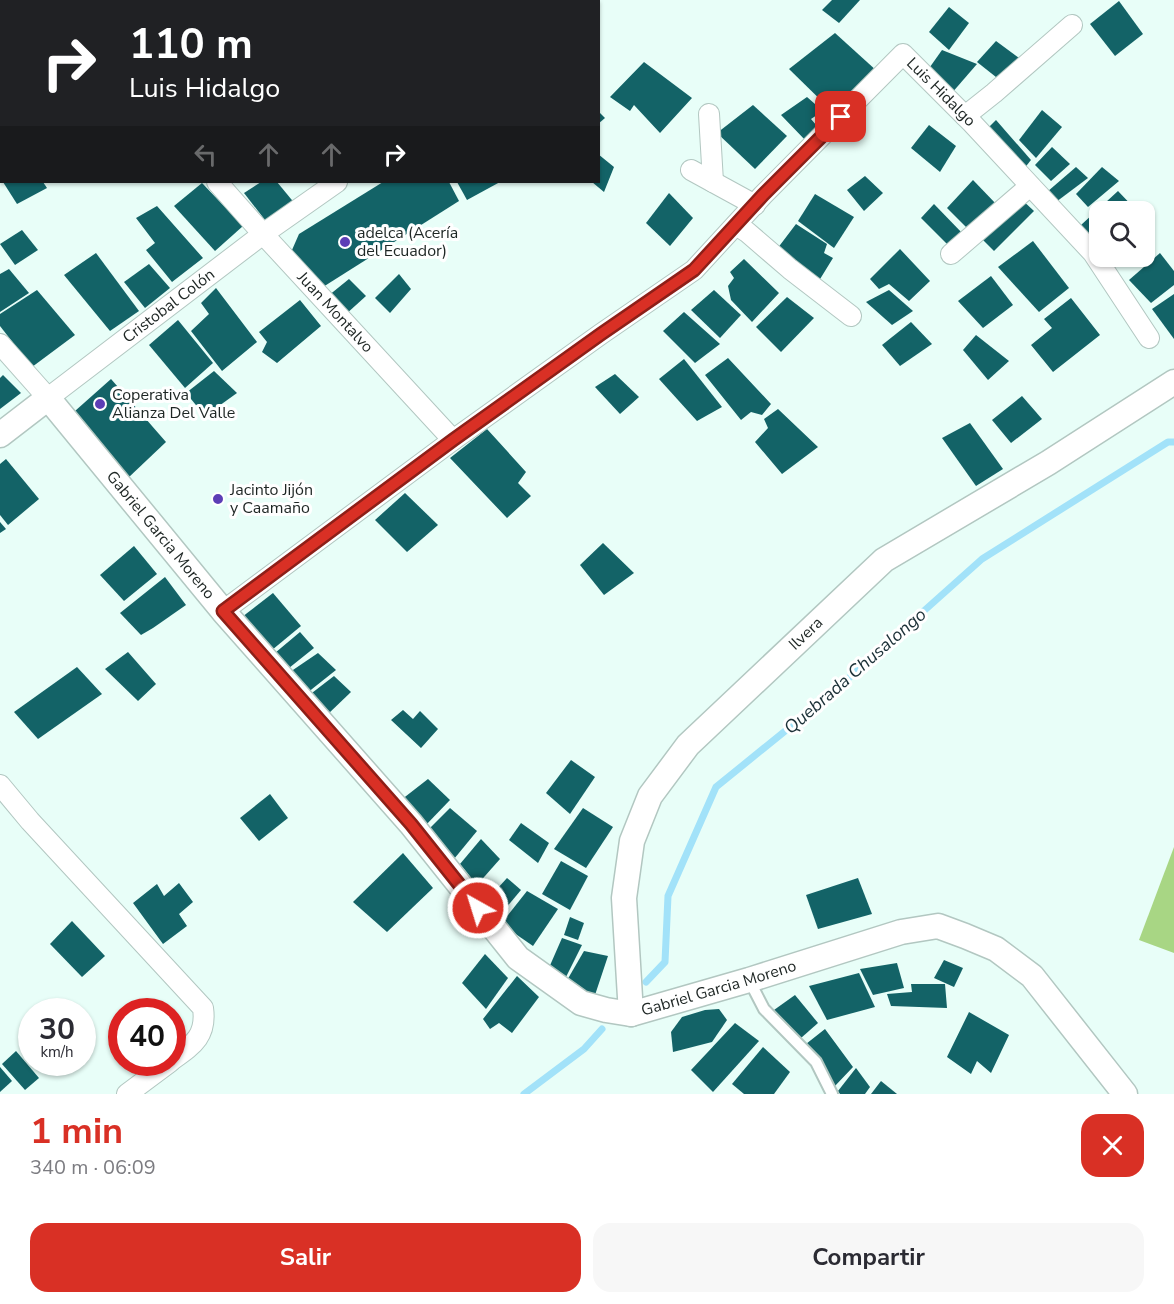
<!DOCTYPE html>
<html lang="es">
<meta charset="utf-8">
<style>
:root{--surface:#fff;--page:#f7f7f7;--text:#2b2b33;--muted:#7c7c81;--accent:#d93025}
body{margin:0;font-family:"Nunito Sans",sans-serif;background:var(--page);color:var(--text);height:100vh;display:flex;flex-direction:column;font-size:22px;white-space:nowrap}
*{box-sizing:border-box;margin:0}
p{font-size:20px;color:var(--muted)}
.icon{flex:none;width:33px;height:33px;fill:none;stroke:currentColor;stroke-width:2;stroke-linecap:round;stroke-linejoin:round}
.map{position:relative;height:1094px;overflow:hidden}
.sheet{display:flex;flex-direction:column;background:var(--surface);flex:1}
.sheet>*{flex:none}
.top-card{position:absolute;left:0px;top:0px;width:600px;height:183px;box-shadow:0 2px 4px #0004;background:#202124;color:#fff;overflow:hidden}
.controls{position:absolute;left:1089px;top:201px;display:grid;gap:12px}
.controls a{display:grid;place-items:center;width:66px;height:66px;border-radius:12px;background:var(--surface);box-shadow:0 2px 4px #0004;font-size:30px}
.speed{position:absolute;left:18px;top:998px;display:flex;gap:12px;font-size:30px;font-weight:700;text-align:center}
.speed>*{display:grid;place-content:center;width:78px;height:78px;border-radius:50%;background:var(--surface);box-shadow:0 2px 4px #0004;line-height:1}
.speed small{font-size:15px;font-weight:400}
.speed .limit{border:9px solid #d22;background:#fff;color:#111}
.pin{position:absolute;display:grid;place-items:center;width:51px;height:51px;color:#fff;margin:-26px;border-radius:12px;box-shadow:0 3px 9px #0006}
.me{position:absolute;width:66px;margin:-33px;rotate:321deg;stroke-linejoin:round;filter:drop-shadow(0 0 4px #0008)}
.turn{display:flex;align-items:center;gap:21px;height:126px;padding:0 30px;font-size:27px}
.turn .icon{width:78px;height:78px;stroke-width:2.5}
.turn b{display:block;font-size:42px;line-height:51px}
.lanes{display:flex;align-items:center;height:57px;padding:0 30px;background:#0003;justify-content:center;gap:30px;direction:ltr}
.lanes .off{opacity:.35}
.round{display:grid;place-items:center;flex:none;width:63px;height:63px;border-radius:18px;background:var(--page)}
.summary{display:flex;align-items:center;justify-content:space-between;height:102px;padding:0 30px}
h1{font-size:36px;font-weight:700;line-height:45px;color:var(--accent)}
.primary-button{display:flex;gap:12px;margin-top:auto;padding:12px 30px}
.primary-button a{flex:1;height:69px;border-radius:18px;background:var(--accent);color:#fff;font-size:24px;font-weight:700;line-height:69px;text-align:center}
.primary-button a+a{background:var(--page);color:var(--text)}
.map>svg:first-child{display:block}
</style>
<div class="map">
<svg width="1174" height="1094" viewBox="0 0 1174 1094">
<rect width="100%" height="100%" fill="#e8fef8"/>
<polygon fill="#a8d684" points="1174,847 1174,953 1139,940"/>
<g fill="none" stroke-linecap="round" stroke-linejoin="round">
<g stroke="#a2e2f9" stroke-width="7">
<polyline points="646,982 665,962 668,896 716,787 832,693 982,559 1168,442 1174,442"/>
<polyline points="524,1094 584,1049 602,1029"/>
</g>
</g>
<g fill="#136367">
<polygon points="832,0 860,0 839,23 822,10"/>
<polygon points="1119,1 1143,34 1115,56 1090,24"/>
<polygon points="949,7 969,23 949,50 929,32"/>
<polygon points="835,33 878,72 836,115 789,69"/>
<polygon points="996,41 1023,61 1001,81 977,62"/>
<polygon points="942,50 977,64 951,94 925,74"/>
<polygon points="644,62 692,98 660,133 634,105 630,111 610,97"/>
<polygon points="807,97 823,111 811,119 822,132 807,142 781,115"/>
<polygon points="753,105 787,136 755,169 717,133"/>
<polygon points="1042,110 1062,127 1036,158 1019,140"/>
<polygon points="598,111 605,118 598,124"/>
<polygon points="996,120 1031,160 1023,170 986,130"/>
<polygon points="929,125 956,146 940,172 911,148"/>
<polygon points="1052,147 1070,164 1051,181 1035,165"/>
<polygon points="598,154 614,167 604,192 592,182 598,182"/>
<polygon points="1076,167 1088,178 1056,202 1047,192"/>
<polygon points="1102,167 1119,181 1088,207 1076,194"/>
<polygon points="865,176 883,193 864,211 847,190"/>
<polygon points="973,180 998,206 972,233 947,208"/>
<polygon points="3,182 43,182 47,188 17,204"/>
<polygon points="261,182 277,182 296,205 265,220 244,193"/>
<polygon points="383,182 449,182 459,201 323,287 292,250 299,234"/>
<polygon points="457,182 500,182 467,200"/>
<polygon points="202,183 243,226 215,251 174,206"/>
<polygon points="1118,191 1138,212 1100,212 1100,249 1081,225"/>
<polygon points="669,193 693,218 670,246 646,223"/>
<polygon points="815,194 854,217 834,248 798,221"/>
<polygon points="1020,198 1034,211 994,251 983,240"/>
<polygon points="934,204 964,235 951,248 921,218"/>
<polygon points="157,206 203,258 172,282 146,250 155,243 136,218"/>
<polygon points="796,224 827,244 824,253 833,258 817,284 774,253"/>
<polygon points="22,230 38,250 15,265 0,244"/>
<polygon points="1033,241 1069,288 1039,312 998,267"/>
<polygon points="900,249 930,281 909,301 889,284 879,289 870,279"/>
<polygon points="96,253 139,311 110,331 64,275"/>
<polygon points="1160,253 1174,271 1174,285 1151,303 1129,280"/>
<polygon points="744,259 779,293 752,322 731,300 728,286 734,278 730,272"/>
<polygon points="149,264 170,288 145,308 124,282"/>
<polygon points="9,269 29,293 0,312 0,274"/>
<polygon points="399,274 411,289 390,313 375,298"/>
<polygon points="991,276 1013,305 983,328 958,301"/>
<polygon points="349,279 366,296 345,315 328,296"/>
<polygon points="216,288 257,342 222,371 191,331 209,314 201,303"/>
<polygon points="37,290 75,335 32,367 0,326 0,314"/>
<polygon points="714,290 741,315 720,338 691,310"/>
<polygon points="889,290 913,311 892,325 866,302"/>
<polygon points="1174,294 1174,339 1152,309"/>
<polygon points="787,297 814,318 781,352 756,327"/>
<polygon points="1071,298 1100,335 1053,372 1031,345 1052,328 1044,319"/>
<polygon points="300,300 321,326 277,363 262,352 267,342 259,332"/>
<polygon points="684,312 720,344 695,363 663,331"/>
<polygon points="178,320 213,363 185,388 149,345"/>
<polygon points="911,322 932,344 900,366 882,345"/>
<polygon points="976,335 1009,361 988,380 963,350"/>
<polygon points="728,358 771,404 762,415 751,412 741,420 705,375"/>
<polygon points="684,359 722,407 697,421 659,379"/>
<polygon points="214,371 237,393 205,416 186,393"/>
<polygon points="615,374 639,397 620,414 595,387"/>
<polygon points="3,375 21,393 0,409 0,378"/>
<polygon points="111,379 166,442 128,478 75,411"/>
<polygon points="1022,396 1042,419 1011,443 992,420"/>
<polygon points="778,409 818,447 782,474 755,442 768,428 764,419"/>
<polygon points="970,423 1003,469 976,486 942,438"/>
<polygon points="487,429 526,472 518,483 531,496 507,518 450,458"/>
<polygon points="6,459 39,499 8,525 0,515 0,464"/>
<polygon points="405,493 438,525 407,552 375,520"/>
<polygon points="0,522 6,529 0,533"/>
<polygon points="603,543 634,573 604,595 580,565"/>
<polygon points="134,546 157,574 124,601 100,575"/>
<polygon points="165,577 186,605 153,628 141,635 120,613"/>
<polygon points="273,593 301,626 272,650 242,617"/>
<polygon points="300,632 314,648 289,668 275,653"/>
<polygon points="128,652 156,684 138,701 105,669"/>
<polygon points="318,653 336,670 307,693 290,672"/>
<polygon points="77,667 102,694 38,739 14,712"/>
<polygon points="334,676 351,692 327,715 308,696"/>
<polygon points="403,710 413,719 420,711 438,729 421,748 391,720"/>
<polygon points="571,760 595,777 570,814 546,793"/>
<polygon points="428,779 450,800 424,827 401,800"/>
<polygon points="270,794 288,818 259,841 240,818"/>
<polygon points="450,808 477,831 454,859 428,830"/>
<polygon points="583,808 613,827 586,868 554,849"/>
<polygon points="521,823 549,843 538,863 509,840"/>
<polygon points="481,839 500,859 477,885 460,864"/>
<polygon points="403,853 433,888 387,932 353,902"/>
<polygon points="561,861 588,876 570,910 542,894"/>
<polygon points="507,878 521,890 501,914 487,900"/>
<polygon points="858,878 872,914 818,929 806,895"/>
<polygon points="179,883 193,902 179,914 187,926 163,944 133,903 157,884 164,896"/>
<polygon points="527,891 558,909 533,946 501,924"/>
<polygon points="570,917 584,923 578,940 564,935"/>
<polygon points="72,921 105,956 82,977 50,944"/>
<polygon points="562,938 582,945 566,977 548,970"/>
<polygon points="584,951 608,956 595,995 566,982"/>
<polygon points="485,954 508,978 486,1009 462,983"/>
<polygon points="944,960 963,968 954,987 934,978"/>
<polygon points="897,963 904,988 873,995 860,969"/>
<polygon points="859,973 875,1007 827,1020 809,986"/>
<polygon points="517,976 539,997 512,1033 499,1023 490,1029 483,1019"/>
<polygon points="911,984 945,984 947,1008 891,1006 887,994 912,992"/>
<polygon points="795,995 818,1023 801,1038 774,1010"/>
<polygon points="719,1009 727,1020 712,1042 673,1052 671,1032 682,1017 705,1010"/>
<polygon points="969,1012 1009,1035 991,1073 977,1061 971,1074 947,1057"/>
<polygon points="735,1023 759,1041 713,1092 691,1070"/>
<polygon points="825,1029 853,1067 834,1087 821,1058 806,1044"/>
<polygon points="763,1047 790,1072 774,1094 744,1094 732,1084"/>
<polygon points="16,1051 39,1078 25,1090 2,1064"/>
<polygon points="0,1067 12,1081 0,1092"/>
<polygon points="856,1068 870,1087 865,1094 840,1094 838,1091"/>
<polygon points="881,1081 897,1094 871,1094"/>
</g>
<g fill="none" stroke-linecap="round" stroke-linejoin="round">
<defs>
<polyline id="service" points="749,980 764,1009 816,1062 832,1094"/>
<g id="minor">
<polyline points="64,0 65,2"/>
<polyline points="709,114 713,182"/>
<polyline points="965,116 994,93 1072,25"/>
<polyline points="691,170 755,205"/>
<path id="s1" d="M217,182L263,234L453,440"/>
<polyline points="736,225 747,232 790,269 851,316"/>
<polyline points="951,254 1030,186"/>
<path id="s2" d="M0,344L48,398L263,234L337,182"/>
<path id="s3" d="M223,611L453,440L601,334L694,270L763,195L903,54L972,123L1093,253L1149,338"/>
<path d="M0,785L30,821L203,1008C207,1036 193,1045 172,1060"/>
<polyline points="127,1094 170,1062"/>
</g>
<g id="tertiary">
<polyline points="140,2 142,0"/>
<polyline points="0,101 2,100"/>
<path id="s4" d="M0,435L48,398L223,611L411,824L518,958L581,1003L606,1010L631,1014L749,980L901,932L938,926L965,936L996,949L1032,976L1125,1094"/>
<path id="s5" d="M631,1014L624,898L632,841L650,796L688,745L884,560L1048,463L1174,382"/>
</g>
</defs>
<use href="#service" stroke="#b2c7c1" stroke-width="14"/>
<use href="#minor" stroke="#b2c7c1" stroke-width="22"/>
<use href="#tertiary" stroke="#b2c7c1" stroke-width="27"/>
<use href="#service" stroke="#fff" stroke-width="10"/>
<use href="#minor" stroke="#fff" stroke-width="20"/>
<use href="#tertiary" stroke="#fff" stroke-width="24"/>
</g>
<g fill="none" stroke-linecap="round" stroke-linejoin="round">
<defs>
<polyline id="route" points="478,908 411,824 223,611 453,440 601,334 694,270 763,195 841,117"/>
</defs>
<use href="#route" stroke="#8d1f18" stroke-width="15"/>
<use href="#route" stroke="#d93025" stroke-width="10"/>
</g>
<g fill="#5c3eb6" stroke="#fff" stroke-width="2">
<circle cx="345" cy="242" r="6"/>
<circle cx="100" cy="404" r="6"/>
<circle cx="218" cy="499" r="6"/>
</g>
<g text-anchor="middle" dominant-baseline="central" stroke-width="6" stroke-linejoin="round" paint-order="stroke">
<g font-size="16" fill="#1e2624" stroke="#fff">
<text stroke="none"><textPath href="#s3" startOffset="936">Luis Hidalgo</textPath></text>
<text stroke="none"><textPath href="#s2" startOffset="224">Cristobal Colón</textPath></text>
<text stroke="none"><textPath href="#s1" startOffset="176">Juan Montalvo</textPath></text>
<text stroke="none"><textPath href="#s4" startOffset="238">Gabriel Garcia Moreno</textPath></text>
<text stroke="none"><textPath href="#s5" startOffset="448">Ilvera</textPath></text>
<text stroke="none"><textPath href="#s4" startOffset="1012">Gabriel Garcia Moreno</textPath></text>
</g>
<g font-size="16" fill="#1e2624" stroke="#fff" text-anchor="start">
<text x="357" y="233">adelca (Acería<tspan x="357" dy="18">del Ecuador)</tspan></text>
<text x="112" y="395">Coperativa<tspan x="112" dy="18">Alianza Del Valle</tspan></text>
<text x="230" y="490">Jacinto Jijón<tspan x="230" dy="18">y Caamaño</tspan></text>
</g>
<g font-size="18" font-style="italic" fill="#1b3037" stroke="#fff">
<text transform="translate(855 671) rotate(-41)">Quebrada Chusalongo</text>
</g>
</g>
</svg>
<div class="controls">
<a><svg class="icon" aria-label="search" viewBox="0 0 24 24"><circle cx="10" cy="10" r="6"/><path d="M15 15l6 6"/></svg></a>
</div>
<div class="speed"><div>30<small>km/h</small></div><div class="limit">40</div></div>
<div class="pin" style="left:841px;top:117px;background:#d93025"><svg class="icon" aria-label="arrive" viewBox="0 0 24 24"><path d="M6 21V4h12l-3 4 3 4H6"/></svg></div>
<svg class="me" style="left:478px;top:908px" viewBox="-20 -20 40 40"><circle r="17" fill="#d93025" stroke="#fff" stroke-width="3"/><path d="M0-11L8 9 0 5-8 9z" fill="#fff"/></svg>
<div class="top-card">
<div class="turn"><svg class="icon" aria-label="right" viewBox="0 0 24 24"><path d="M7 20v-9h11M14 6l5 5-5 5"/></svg><div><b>110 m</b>Luis Hidalgo</div></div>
<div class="lanes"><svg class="icon off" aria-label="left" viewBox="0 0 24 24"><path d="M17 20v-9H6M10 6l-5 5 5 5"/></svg><svg class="icon off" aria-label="ahead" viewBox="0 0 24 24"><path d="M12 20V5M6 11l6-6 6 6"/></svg><svg class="icon off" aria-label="ahead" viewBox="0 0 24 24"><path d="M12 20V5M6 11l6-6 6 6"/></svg><svg class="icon" aria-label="right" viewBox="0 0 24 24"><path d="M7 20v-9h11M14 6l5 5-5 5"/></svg></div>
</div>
</div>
<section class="sheet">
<div class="summary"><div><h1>1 min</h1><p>340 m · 06:09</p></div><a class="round" style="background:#d93025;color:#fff"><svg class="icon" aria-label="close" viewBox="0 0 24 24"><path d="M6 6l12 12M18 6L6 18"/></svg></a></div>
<div class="primary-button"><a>Salir</a><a>Compartir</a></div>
</section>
